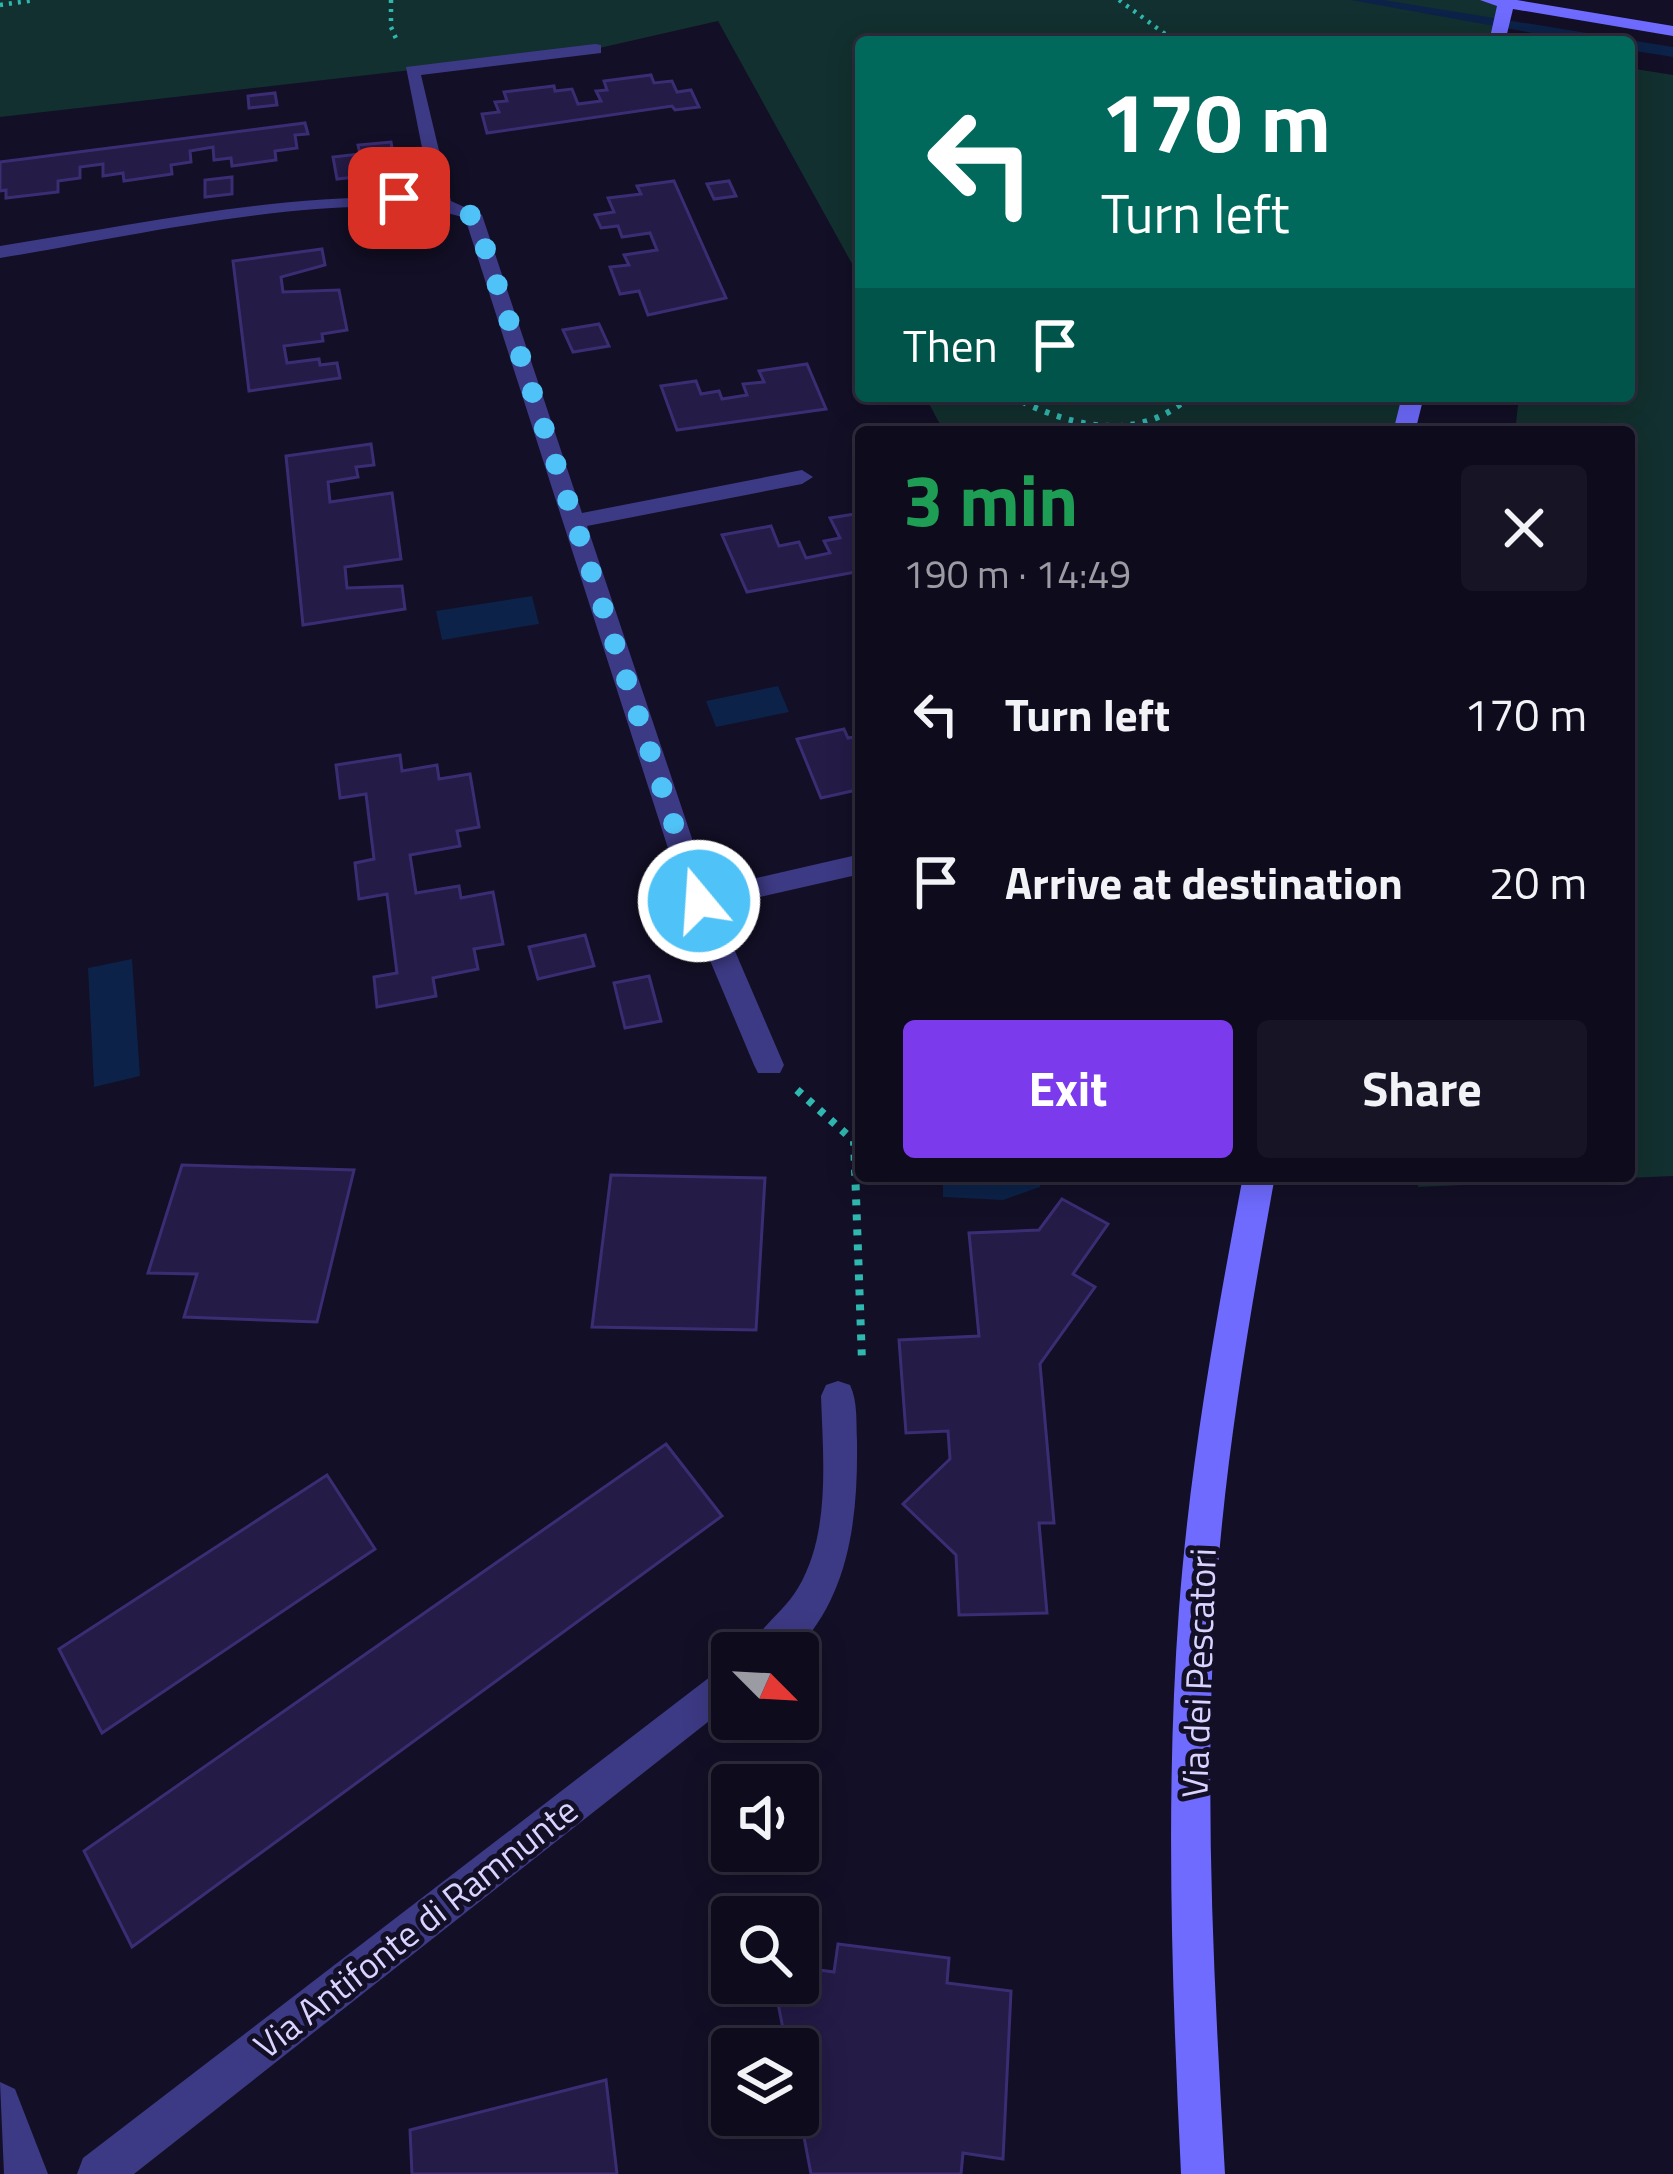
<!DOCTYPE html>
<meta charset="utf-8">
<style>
:root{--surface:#0e0b1c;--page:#171425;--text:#f1f3f6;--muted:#9b9ba3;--line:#2e2b3b;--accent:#7c3aed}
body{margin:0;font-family:"Titillium Web",sans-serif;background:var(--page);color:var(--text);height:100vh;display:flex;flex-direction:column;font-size:45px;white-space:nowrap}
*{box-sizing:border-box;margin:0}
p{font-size:39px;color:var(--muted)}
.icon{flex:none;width:66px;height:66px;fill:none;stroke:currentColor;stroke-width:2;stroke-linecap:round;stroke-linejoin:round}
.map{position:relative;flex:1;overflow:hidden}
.sheet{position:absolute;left:855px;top:426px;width:780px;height:756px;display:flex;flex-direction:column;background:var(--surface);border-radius:12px;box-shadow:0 6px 30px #0003,0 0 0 3px var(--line)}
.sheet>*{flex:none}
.guide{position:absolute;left:855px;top:36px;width:780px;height:366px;border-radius:12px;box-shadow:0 6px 30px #0003,0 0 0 3px var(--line);background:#00695c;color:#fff;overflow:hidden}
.needle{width:78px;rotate:114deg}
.buttons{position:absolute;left:711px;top:1632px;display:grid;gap:24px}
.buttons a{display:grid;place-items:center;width:108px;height:108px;border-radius:12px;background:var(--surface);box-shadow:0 6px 30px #0003,0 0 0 3px var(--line);font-size:60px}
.pin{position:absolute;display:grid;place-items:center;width:102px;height:102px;color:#fff;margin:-51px;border-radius:24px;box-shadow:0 6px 18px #0006}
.me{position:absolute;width:132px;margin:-66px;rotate:342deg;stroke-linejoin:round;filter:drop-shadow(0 0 9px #0008)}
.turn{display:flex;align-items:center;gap:42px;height:252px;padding:0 48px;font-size:54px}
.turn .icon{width:156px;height:156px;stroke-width:2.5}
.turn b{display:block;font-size:84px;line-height:102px}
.then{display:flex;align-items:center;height:114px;padding:0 48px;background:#0003;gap:24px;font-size:45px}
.round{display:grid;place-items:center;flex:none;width:126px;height:126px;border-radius:12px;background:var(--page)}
.overview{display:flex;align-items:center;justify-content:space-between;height:204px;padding:0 48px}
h1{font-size:72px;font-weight:700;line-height:90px;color:#1e9e55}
.button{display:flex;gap:24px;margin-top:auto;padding:24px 48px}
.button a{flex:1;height:138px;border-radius:12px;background:var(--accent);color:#fff;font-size:48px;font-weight:700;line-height:138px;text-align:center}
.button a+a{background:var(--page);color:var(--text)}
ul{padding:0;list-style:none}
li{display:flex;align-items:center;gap:36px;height:168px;padding:0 48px}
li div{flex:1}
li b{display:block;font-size:45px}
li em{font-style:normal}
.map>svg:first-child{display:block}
</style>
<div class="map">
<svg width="1673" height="2174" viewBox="0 0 1673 2174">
<rect width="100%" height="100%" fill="#130f26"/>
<g fill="#12302f">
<polygon points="0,0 1488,0 1506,3 1497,42 861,42 861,280 718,21 595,49 0,117"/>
<polygon points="1629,68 1673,75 1673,1176 1418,1187 1419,1176 1629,1176 1629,432 1515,432 1519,396 1629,396"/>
<polygon points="925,396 1413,396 1404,432 944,432"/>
</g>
<g fill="#0c2248">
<polygon points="1351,0 1383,0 1673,47 1673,57 1629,50 1629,42 1582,42"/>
<polygon points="532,596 539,624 442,640 436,611"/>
<polygon points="778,686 789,712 716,727 706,701"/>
<polygon points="132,959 140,1076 94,1087 88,968"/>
<polygon points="943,1176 1040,1176 1040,1187 1003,1200 943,1197"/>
</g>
<g fill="#241b47" stroke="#3b2d73" stroke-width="3">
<polygon points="651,75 654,83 672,81 677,92 691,90 699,107 675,110 672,106 487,133 482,114 499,112 495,102 507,101 504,92 554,86 555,91 572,89 578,104 601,101 596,91 607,90 604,81"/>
<polygon points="275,93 277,105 249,108 248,96"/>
<polygon points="305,123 308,134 295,135 297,148 275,151 276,160 232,166 231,158 214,160 213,147 190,151 191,162 171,165 172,174 124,181 123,173 103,176 103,164 80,167 80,178 58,181 58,192 6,198 6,190 0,191 0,162"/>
<polygon points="391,142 398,180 366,184 365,176 337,179 333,157 360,154 358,145"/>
<polygon points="232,177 232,194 205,197 205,180"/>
<polygon points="674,181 726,298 648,315 639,291 620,294 610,267 629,265 624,255 657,250 650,233 622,237 618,226 601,228 595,215 614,212 608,198 641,194 637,186"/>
<polygon points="729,181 736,196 714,199 707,184"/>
<polygon points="322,249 325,265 281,277 283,292 339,290 347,330 322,334 323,341 284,346 287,363 319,359 320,365 337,363 340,378 249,391 233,261"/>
<polygon points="599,324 609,346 573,352 563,330"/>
<polygon points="807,364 826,409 677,430 661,386 696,381 701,394 719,391 722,399 747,395 743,384 764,382 759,371"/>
<polygon points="371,444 374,465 356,467 358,477 328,482 330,502 392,493 401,559 345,567 347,588 402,586 405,609 303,625 286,456"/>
<polygon points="861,513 861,571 747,592 722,535 771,526 779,546 799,542 806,558 830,553 824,541 840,538 830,518"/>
<polygon points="844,729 848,738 861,736 861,789 821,798 797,739"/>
<polygon points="400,755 402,771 437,765 439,779 470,774 479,827 457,831 460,846 410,855 416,893 459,886 461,898 493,892 503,944 474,949 478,969 433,978 436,996 377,1007 374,977 397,973 387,894 359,899 355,863 374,859 366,794 340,798 336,765"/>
<polygon points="585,935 594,966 538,979 529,947"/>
<polygon points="649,976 661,1021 625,1028 614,983"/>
<polygon points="182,1165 354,1170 317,1322 184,1317 197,1274 148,1273"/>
<polygon points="611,1175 765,1178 756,1330 592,1327"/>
<polygon points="1062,1199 1108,1224 1073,1274 1095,1287 1040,1364 1054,1523 1039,1523 1047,1613 959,1615 956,1555 903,1504 950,1459 948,1431 906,1433 899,1340 979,1336 969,1233 1039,1230"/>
<polygon points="666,1444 722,1516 132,1947 84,1851"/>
<polygon points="327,1475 375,1549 102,1733 59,1649"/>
<polygon points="838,1944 949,1958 947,1983 1011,1991 1003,2159 963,2153 961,2174 811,2174 798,2105 798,2049 787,2049 774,1983 798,1983 798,1967 834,1972"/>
<polygon points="606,2080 617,2174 412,2174 410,2130"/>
</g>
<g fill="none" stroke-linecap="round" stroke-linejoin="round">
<g stroke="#2fb8b0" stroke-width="4.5" stroke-dasharray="3 6" stroke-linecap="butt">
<polyline points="391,0 391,27 398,43"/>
<polyline points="1119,0 1176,42"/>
<polyline points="0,5 35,0"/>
</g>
<path stroke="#2fb8b0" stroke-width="6" stroke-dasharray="4.5 8" stroke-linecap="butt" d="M1011,396C1068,426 1138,445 1190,396"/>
<polyline stroke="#2fb8b0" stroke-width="8" stroke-dasharray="6 9" stroke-linecap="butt" points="797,1090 854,1141 862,1361"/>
<g fill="#3d3a85" fill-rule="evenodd">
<path d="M595,44L601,45V53L421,75L451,201L482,215L582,513L802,470L813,477L802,484L587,526L709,889L861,854V874L716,907L784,1065L780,1073H758L754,1065L685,901L465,218C362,182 114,240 0,258V246C142,224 288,191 432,198L406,67Z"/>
<path d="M838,1381L850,1385C858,1402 856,1422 857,1441C858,1517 850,1597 793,1653H747C758,1628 784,1612 798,1588C831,1533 823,1457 821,1396L826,1385Z"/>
<polygon points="732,1660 732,1703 134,2174 77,2174 83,2158"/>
<polygon points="0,2082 15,2089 48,2174 4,2174"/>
</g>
<g fill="#6f6bff" fill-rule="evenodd">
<polygon points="1480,0 1517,0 1673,26 1673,36 1513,9 1505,42 1489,42 1497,6"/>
<polygon points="1402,396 1424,396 1415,432 1393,432"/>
<path d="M1243,1176H1275C1249,1319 1224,1464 1215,1609C1204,1797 1214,1986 1225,2174H1181C1172,1986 1165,1797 1179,1609C1190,1463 1216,1319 1243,1176Z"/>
</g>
</g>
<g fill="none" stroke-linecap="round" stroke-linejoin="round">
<polyline stroke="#4fc3f7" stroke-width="21" stroke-dasharray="0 37.8" points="399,198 457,204 476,220 699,901"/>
</g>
<g text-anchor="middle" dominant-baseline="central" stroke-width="10" stroke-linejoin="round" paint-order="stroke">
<g font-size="36" fill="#d9d4ff" stroke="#130f26">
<text transform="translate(1198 1673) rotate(-88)">Via dei Pescatori</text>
<text transform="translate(415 1927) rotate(-38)">Via Antifonte di Ramnunte</text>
</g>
</g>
</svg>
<div class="buttons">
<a><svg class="needle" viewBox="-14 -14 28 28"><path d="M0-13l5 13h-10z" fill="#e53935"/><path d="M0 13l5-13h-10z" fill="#9b9ba3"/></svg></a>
<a><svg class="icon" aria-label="sound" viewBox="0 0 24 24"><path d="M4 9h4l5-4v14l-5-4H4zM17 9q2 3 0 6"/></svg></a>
<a><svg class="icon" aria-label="search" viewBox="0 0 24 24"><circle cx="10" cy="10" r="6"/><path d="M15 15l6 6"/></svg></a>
<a><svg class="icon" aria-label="layers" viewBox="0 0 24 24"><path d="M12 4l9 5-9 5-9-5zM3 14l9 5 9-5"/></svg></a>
</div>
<div class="pin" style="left:399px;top:198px;background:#d93025"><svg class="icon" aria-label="arrive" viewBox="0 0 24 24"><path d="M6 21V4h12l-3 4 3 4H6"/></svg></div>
<svg class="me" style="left:699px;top:901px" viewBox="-20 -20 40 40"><circle r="17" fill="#4fc3f7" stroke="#fff" stroke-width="3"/><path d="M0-11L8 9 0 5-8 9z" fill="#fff"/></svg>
<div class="guide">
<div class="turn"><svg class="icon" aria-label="left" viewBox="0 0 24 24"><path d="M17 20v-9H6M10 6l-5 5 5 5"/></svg><div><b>170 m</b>Turn left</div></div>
<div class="then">Then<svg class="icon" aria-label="arrive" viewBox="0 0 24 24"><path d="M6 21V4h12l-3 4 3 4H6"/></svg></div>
</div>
<section class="sheet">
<div class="overview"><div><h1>3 min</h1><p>190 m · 14:49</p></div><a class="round"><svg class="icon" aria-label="close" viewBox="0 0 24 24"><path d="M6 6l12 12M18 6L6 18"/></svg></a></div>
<ul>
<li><svg class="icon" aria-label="left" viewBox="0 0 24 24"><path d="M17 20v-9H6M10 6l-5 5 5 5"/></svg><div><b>Turn left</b></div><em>170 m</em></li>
<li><svg class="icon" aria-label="arrive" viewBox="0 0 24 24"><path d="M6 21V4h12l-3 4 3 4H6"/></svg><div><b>Arrive at destination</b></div><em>20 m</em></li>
</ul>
<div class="button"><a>Exit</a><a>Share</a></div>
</section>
</div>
